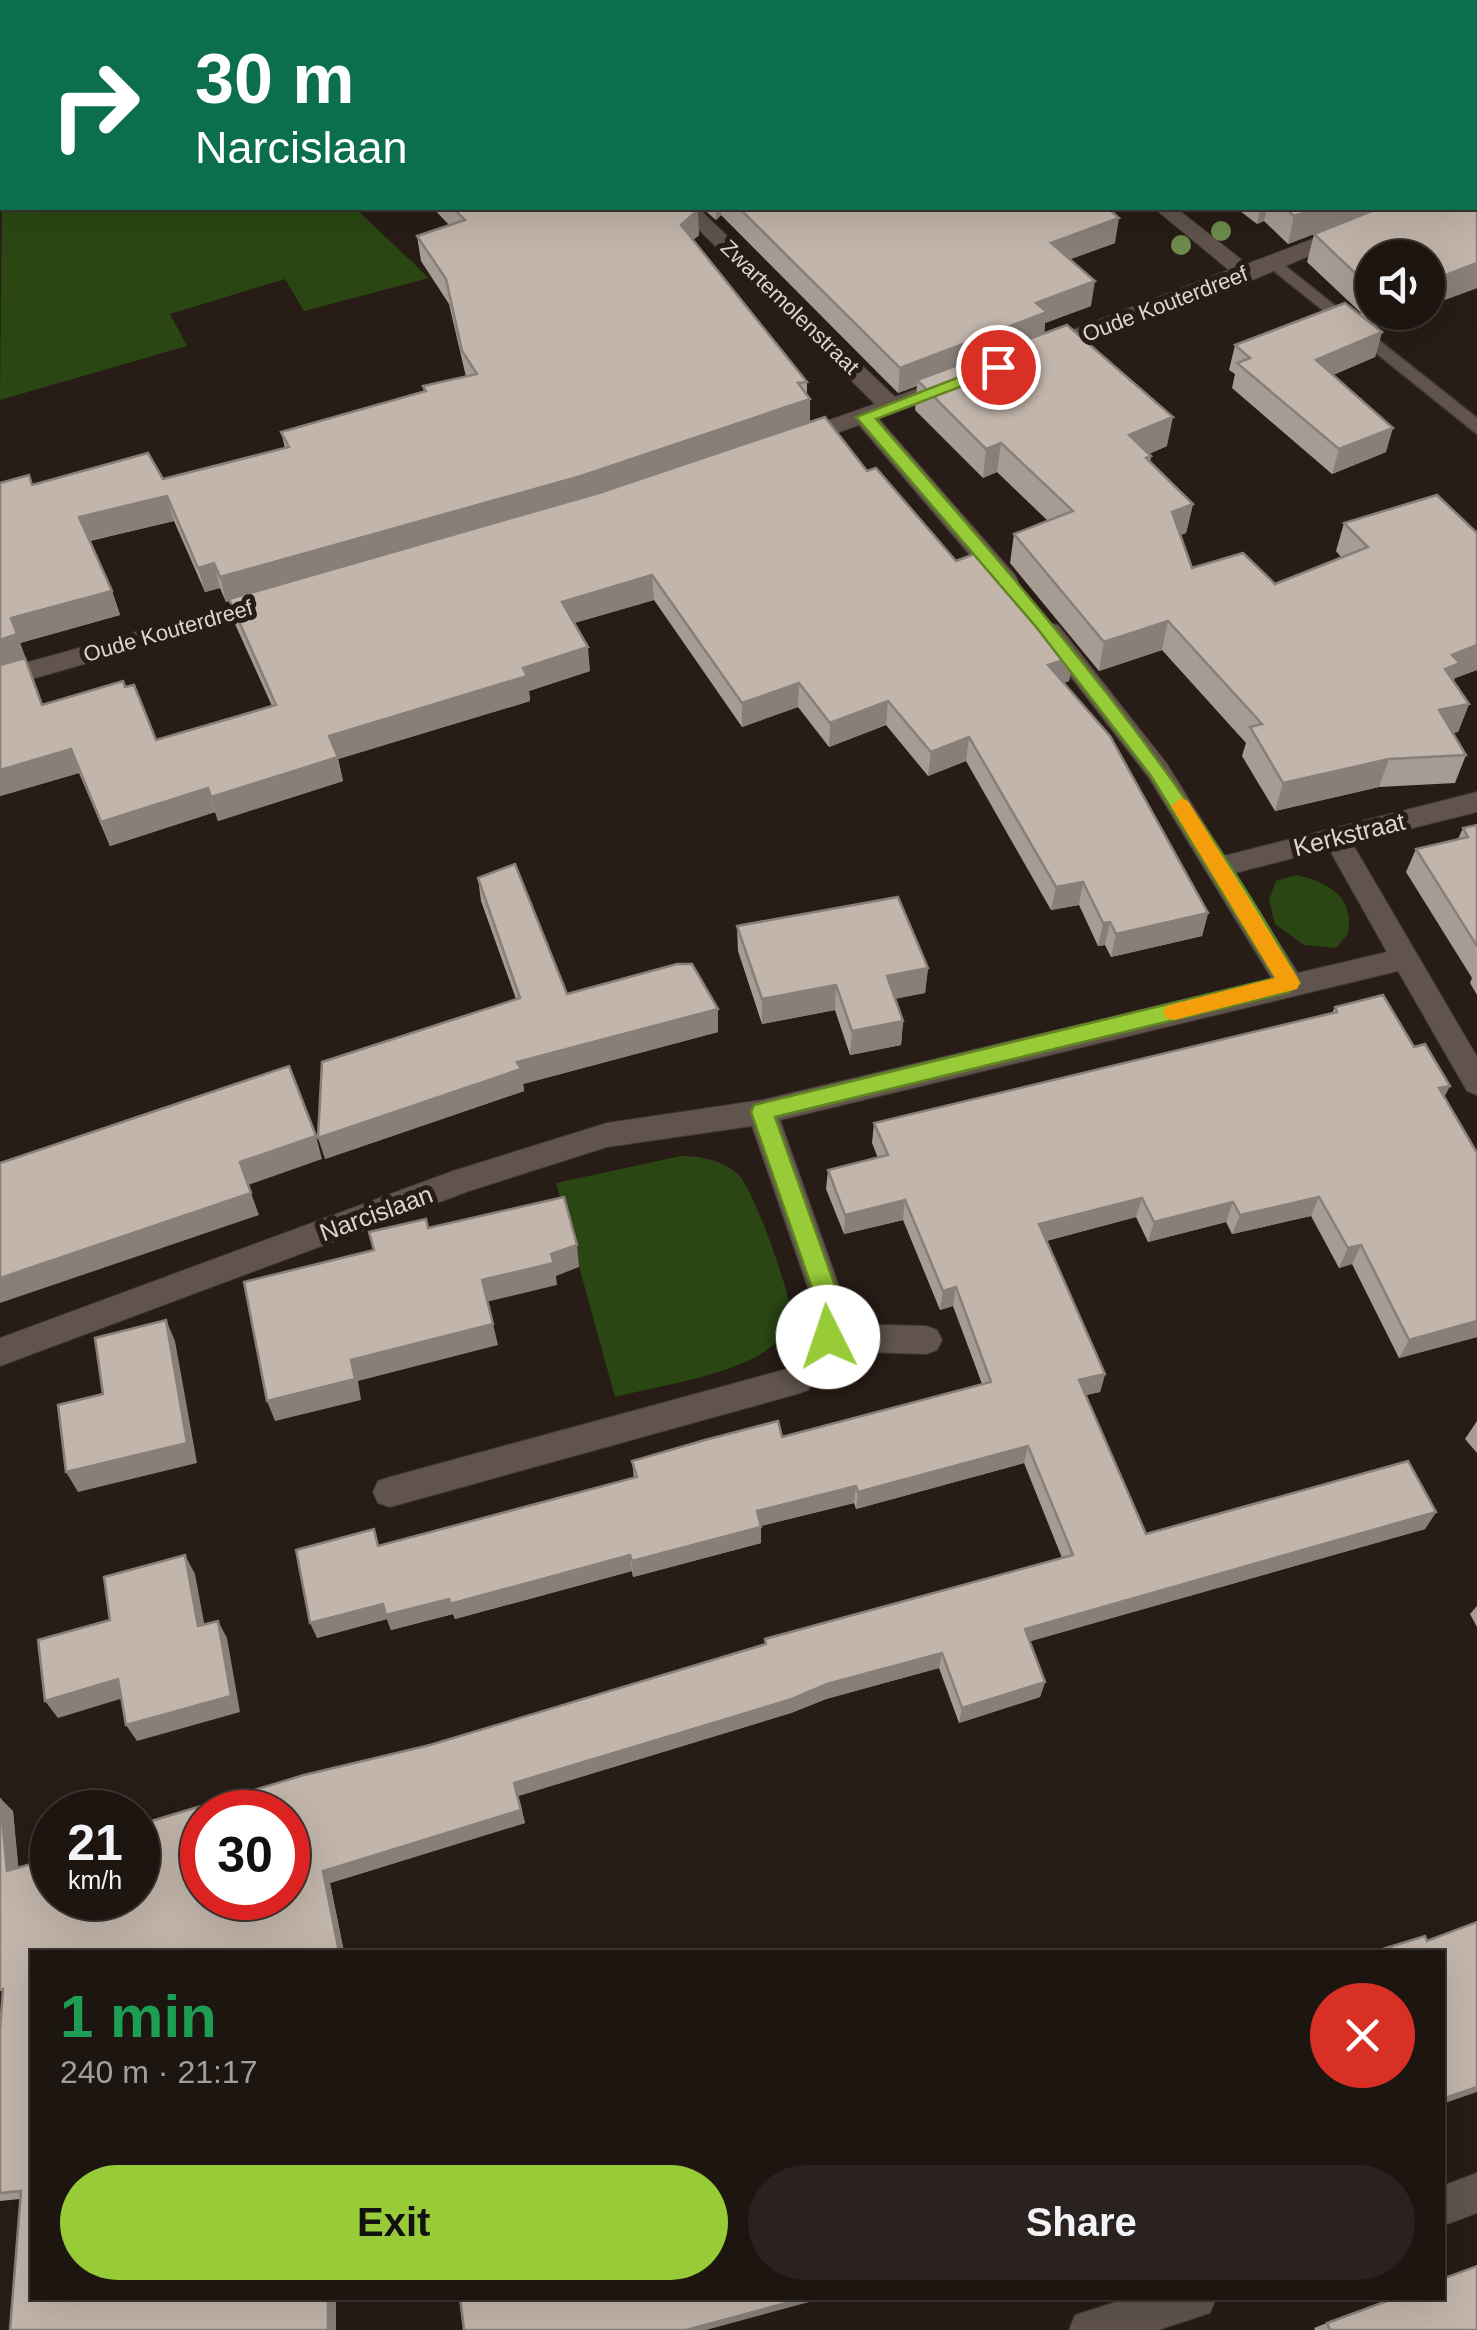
<!DOCTYPE html>
<meta charset="utf-8">
<style>
:root{--surface:#1d1510;--page:#2a221e;--text:#f1f3f6;--muted:#a09f9f;--line:#3b3430;--accent:#98cb38}
body{margin:0;font-family:Helvetica,sans-serif;background:var(--page);color:var(--text);height:100vh;display:flex;flex-direction:column;font-size:38px;white-space:nowrap}
*{box-sizing:border-box;margin:0}
p{font-size:32px;color:var(--muted)}
.icon{flex:none;width:55px;height:55px;fill:none;stroke:currentColor;stroke-width:2;stroke-linecap:round;stroke-linejoin:round}
.map{position:relative;flex:1;overflow:hidden}
.drawer{position:absolute;left:30px;top:1950px;width:1415px;height:350px;display:flex;flex-direction:column;background:var(--surface);border-radius:0px;box-shadow:0 10px 40px #0002,0 0 0 2px var(--line)}
.drawer>*{flex:none}
.banner{position:absolute;left:0px;top:0px;width:1478px;height:210px;box-shadow:0 10px 40px #0002,0 0 0 2px var(--line);background:#0b6e4f;color:#fff;overflow:hidden}
.controls{position:absolute;left:1355px;top:240px;display:grid;gap:20px}
.controls a{display:grid;place-items:center;width:90px;height:90px;border-radius:50%;background:var(--surface);box-shadow:0 10px 40px #0002,0 0 0 2px var(--line);font-size:50px}
.speed{position:absolute;left:30px;top:1790px;display:flex;gap:20px;font-size:50px;font-weight:700;text-align:center}
.speed>*{display:grid;place-content:center;width:130px;height:130px;border-radius:50%;background:var(--surface);box-shadow:0 10px 40px #0002,0 0 0 2px var(--line);line-height:1}
.speed small{font-size:25px;font-weight:400}
.speed .limit{border:15px solid #d22;background:#fff;color:#111}
.pin{position:absolute;display:grid;place-items:center;width:85px;height:85px;color:#fff;margin:-42px;border:5px solid #fff;border-radius:50%;box-shadow:0 2px 10px #0007}
.me{position:absolute;width:110px;margin:-55px;rotate:356deg;stroke-linejoin:round;filter:drop-shadow(0 0 8px #0008)}
.turn{display:flex;align-items:center;gap:35px;height:210px;padding:0 30px;font-size:45px}
.turn .icon{width:130px;height:130px;stroke-width:2.5}
.turn b{display:block;font-size:70px;line-height:85px}
.round{display:grid;place-items:center;flex:none;width:105px;height:105px;border-radius:52px;background:var(--page)}
.head{display:flex;align-items:center;justify-content:space-between;height:170px;padding:0 30px}
h1{font-size:60px;font-weight:800;line-height:75px;color:#1e9e55}
.cta{display:flex;gap:20px;margin-top:auto;padding:20px 30px}
.cta a{flex:1;height:115px;border-radius:60px;background:var(--accent);color:#111;font-size:40px;font-weight:800;line-height:115px;text-align:center}
.cta a+a{background:var(--page);color:var(--text)}
.map>svg:first-child{display:block}
</style>
<div class="map">
<svg width="1477" height="2330" viewBox="0 0 1477 2330">
<rect width="100%" height="100%" fill="#271c16"/>
<g fill="#2a4713">
<polygon points="2,186 2,208 355,208 429,278 304,311 285,279 170,314 187,346 0,400"/>
<path d="M1297,875C1330,883 1354,897 1348,934L1336,948L1304,945L1275,924L1269,900L1276,881Z"/>
<path d="M681,1156C701,1156 722,1160 738,1174C753,1188 785,1280 789,1302C792,1315 788,1329 780,1338C751,1374 659,1385 615,1397L556,1183Z"/>
</g>
<g fill="none" stroke-linecap="round" stroke-linejoin="round">
<defs>
<polygon id="service" points="1275,258 1477,418 1477,434 1269,267 1269,259"/>
<g id="minor">
<polygon points="677,208 698,208 895,397 944,379 960,379 963,384 960,389 878,418 1015,575 1018,581 1015,587 997,587 859,425 806,444 790,444 787,439 790,434 875,404"/>
<polygon points="1154,208 1176,208 1247,264 1394,208 1421,208 1255,279 1050,355 1034,355 1031,350 1034,345 1229,270"/>
<polygon points="272,594 281,596 284,602 281,608 0,688 0,670"/>
<path d="M1049,623L1058,625L1167,764L1224,856L1477,792V812L1352,843L1477,1057V1095L1467,1091L1398,971L780,1120L850,1317L848,1324L926,1326L937,1330L942,1340L937,1350L926,1354L836,1351L808,1390L797,1394L390,1507L378,1503L373,1492L378,1481L390,1477L787,1369L814,1331L818,1317L752,1126L607,1147L469,1191L0,1366V1338L453,1171L607,1123L762,1100L1272,979L1149,778L1040,637L1037,631L1040,625ZM1329,849L1387,952L1298,973L1235,873Z"/>
<polygon points="1477,2173 1477,2213 1442,2226 1442,2186"/>
<polygon points="1129,2298 1216,2298 1210,2313 1158,2330 1069,2330 1075,2315"/>
</g>
</defs>
<use href="#service" stroke="#413834" stroke-width="3"/>
<use href="#minor" stroke="#413834" stroke-width="2"/>
<use href="#service" fill="#60544c" fill-rule="evenodd"/>
<use href="#minor" fill="#60544c" fill-rule="evenodd"/>
</g>
<g fill="#6d8c4c">
<circle cx="1221" cy="231" r="10"/>
<circle cx="1181" cy="245" r="10"/>
</g>
<g fill="#a79c93" fill-rule="evenodd">
<polygon points="229,0 1477,0 1477,288 1428,306 1428,258 1372,258 1372,312 1411,312 1377,325 1377,328 1382,332 1375,357 1333,375 1386,452 1332,474 1232,388 1235,374 1229,370 1235,345 1360,315 1361,313 1307,262 1314,234 1316,233 1288,244 1264,221 1257,224 1236,208 1475,208 1475,2 972,2 972,1 971,2 230,2"/>
<path d="M433,208H696L699,235L693,240L807,382V394L810,399V422L867,471L956,561L1074,657L1069,681L1064,683L1208,913L1202,936L1111,957L1105,945L1098,946L1079,905L1051,910L966,761L928,776L886,725L829,747L798,707L742,727L654,600L574,623L590,671L529,691L530,701L338,759L343,781L218,821L215,812L110,846L79,773L0,796V483L32,485L163,479L285,448L281,432L424,392L423,386L466,377L449,304L421,261L417,236L449,225ZM174,521L205,592L220,588L226,602L230,601L235,624L272,706L156,740L125,687L42,705L20,643L120,615L112,591L90,541Z"/>
<polygon points="702,208 1108,208 1115,243 1070,259 1091,306 1045,323 1044,334 1167,446 1149,454 1151,456 1150,463 1193,504 1186,533 1180,535 1192,568 1275,584 1341,557 1336,551 1344,523 1477,533 1477,670 1455,678 1453,681 1469,704 1458,732 1453,733 1466,755 1455,783 1379,787 1275,811 1242,756 1246,743 1162,650 1099,671 1010,563 1014,534 1048,521 997,472 983,478 915,410 917,386 898,393 721,215 716,220"/>
<polygon points="1477,825 1477,995 1470,983 1472,978 1406,872 1416,849 1458,839 1463,828"/>
<polygon points="478,878 567,994 718,1009 718,1032 523,1084 524,1091 325,1159 516,999 481,901"/>
<polygon points="737,926 928,968 925,993 895,998 903,1021 901,1045 850,1055 835,1010 762,1024 738,951"/>
<polygon points="1335,1007 1444,1097 1477,1153 1477,1337 1399,1358 1352,1264 1339,1268 1311,1216 1232,1234 1226,1222 1148,1242 1136,1217 1046,1241 1105,1374 1100,1392 1085,1395 1146,1534 1436,1512 1425,1529 1030,1641 1045,1682 1040,1697 959,1723 939,1668 826,1699 791,1713 518,1796 525,1823 330,1883 344,1952 32,1952 32,2298 336,2298 336,2330 10,2330 20,2199 0,2201 0,2030 13,1811 18,1868 52,1898 430,1745 765,1644 765,1639 1062,1558 1024,1463 856,1509 854,1503 761,1526 761,1543 633,1577 632,1571 455,1619 453,1614 391,1630 387,1619 317,1638 380,1546 634,1478 632,1461 782,1437 982,1384 953,1306 940,1310 903,1220 844,1234 826,1189 828,1170 878,1158 872,1143 874,1123 1332,1013"/>
<polygon points="1477,1421 1477,1453 1465,1439"/>
<polygon points="1477,1606 1477,1627 1470,1614"/>
<polygon points="1327,2323 1477,2330 1315,2330 1314,2328"/>
</g>
<g fill="#887f78">
<polygon points="955,0 972,0 971,2 953,2"/>
<polygon points="716,208 721,208 721,215 716,220"/>
<polygon points="1260,208 1267,208 1264,221 1257,224"/>
<polygon points="1318,208 1385,208 1288,244 1294,216"/>
<polygon points="698,210 699,235 682,250 681,225"/>
<polygon points="1119,218 1115,243 1047,268 1051,243"/>
<polygon points="1477,263 1477,288 1428,306 1428,282"/>
<polygon points="1095,281 1091,306 1045,323 1044,337 917,380 917,386 898,393 900,368 1036,303"/>
<polygon points="1381,312 1411,312 1377,325"/>
<polygon points="1382,332 1375,357 1309,385 1316,360"/>
<polygon points="810,399 810,424 583,500 226,602 220,577"/>
<polygon points="1173,417 1167,446 1124,464 1129,435"/>
<polygon points="1393,428 1386,452 1332,474 1339,449"/>
<polygon points="1001,443 997,472 983,478 986,449"/>
<polygon points="167,496 174,521 87,541 79,517"/>
<polygon points="1193,504 1186,533 1166,541 1172,512"/>
<polygon points="214,563 220,588 205,592 198,568"/>
<polygon points="652,575 654,600 564,626 562,602"/>
<polygon points="112,591 120,615 20,643 11,618"/>
<polygon points="1168,621 1162,650 1099,671 1104,642"/>
<polygon points="17,634 51,729 0,667 0,640"/>
<polygon points="1477,645 1477,670 1455,678 1450,691 1445,669 1452,655"/>
<polygon points="588,647 590,671 529,691 530,701 338,759 343,781 218,821 211,797 329,736 523,668"/>
<polygon points="1074,657 1069,681 1044,690 1048,665"/>
<polygon points="799,683 798,707 742,727 742,703"/>
<polygon points="888,701 886,725 829,747 830,723"/>
<polygon points="1469,704 1458,732 1428,738 1439,710"/>
<polygon points="969,737 966,761 928,776 931,752"/>
<polygon points="71,749 79,773 0,796 0,770"/>
<polygon points="1389,759 1379,787 1275,811 1283,783"/>
<polygon points="208,788 215,812 110,846 101,822"/>
<polygon points="1083,882 1079,905 1051,910 1056,887"/>
<polygon points="1208,913 1202,936 1111,957 1116,934"/>
<polygon points="1110,922 1105,945 1098,946 1103,923"/>
<polygon points="928,968 925,993 885,1001 887,976"/>
<polygon points="836,985 835,1010 762,1024 762,999"/>
<polygon points="718,1009 718,1032 523,1084 524,1091 325,1159 318,1138 517,1062"/>
<polygon points="903,1021 901,1045 850,1055 852,1031"/>
<polygon points="1450,1086 1440,1106 1439,1088"/>
<polygon points="316,1136 322,1159 248,1185 240,1162"/>
<polygon points="251,1193 259,1215 0,1303 0,1278"/>
<polygon points="1319,1197 1311,1216 1232,1234 1240,1215"/>
<polygon points="1142,1198 1136,1217 1035,1244 1039,1224"/>
<polygon points="905,1200 903,1220 844,1234 845,1215"/>
<polygon points="1233,1202 1226,1222 1148,1242 1154,1222"/>
<polygon points="577,1245 579,1267 556,1276 557,1285 486,1302 482,1280"/>
<polygon points="1361,1245 1352,1264 1339,1268 1348,1248"/>
<polygon points="956,1287 953,1306 940,1310 943,1291"/>
<polygon points="166,1320 175,1341 197,1463 78,1492 66,1472"/>
<polygon points="1477,1321 1477,1337 1399,1358 1409,1340"/>
<polygon points="493,1324 498,1345 358,1381 361,1400 275,1421 267,1401 351,1360"/>
<polygon points="1105,1374 1100,1392 1074,1398 1079,1380"/>
<polygon points="1028,1446 1024,1463 856,1509 858,1492"/>
<polygon points="856,1486 854,1503 756,1527 757,1511"/>
<polygon points="1436,1512 1425,1529 1021,1644 1025,1629"/>
<polygon points="761,1527 761,1543 633,1577 632,1561"/>
<polygon points="185,1555 195,1574 208,1644 198,1626"/>
<polygon points="630,1555 632,1571 455,1619 453,1614 391,1630 387,1619 317,1638 310,1623 383,1604"/>
<polygon points="218,1621 227,1638 240,1712 137,1741 126,1725"/>
<polygon points="942,1653 939,1668 826,1699 791,1713 518,1796 525,1823 330,1883 344,1952 339,1952 323,1871 514,1783 827,1684"/>
<polygon points="118,1679 130,1696 58,1718 45,1701"/>
<polygon points="1045,1682 1040,1697 959,1723 962,1708"/>
<polygon points="0,1798 13,1811 20,1883 7,1871"/>
<polygon points="1477,2087 1477,2092 1442,2104 1442,2099"/>
<rect x="328" y="2298" width="8" height="32"/>
<polygon points="805,2298 824,2298 706,2330 686,2330"/>
</g>
<g fill="#c2b5ab" stroke="#887f78" stroke-width="2.5" fill-rule="evenodd">
<polygon points="237,0 955,0 953,2 239,2"/>
<polygon points="1006,0 1477,0 1477,263 1428,282 1428,258 1372,258 1372,289 1314,234 1379,208 1475,208 1475,2 1010,2"/>
<polygon points="453,208 696,208 698,210 681,225 807,382 798,383 810,399 581,476 220,577 214,563 198,568 167,496 79,517 112,591 11,618 17,634 0,640 0,483 29,475 32,485 148,453 163,479 289,447 281,432 426,391 423,386 477,374 462,351 446,279 417,236 465,220"/>
<polygon points="739,208 1108,208 1119,218 1051,243 1095,281 1036,303 1047,312 900,368"/>
<polygon points="1285,208 1318,208 1294,216"/>
<polygon points="1345,303 1382,332 1316,360 1393,428 1339,449 1237,363 1250,358 1235,345"/>
<polygon points="1067,325 1173,417 1129,435 1151,456 1146,458 1193,504 1172,512 1192,568 1243,553 1275,584 1368,547 1344,523 1437,495 1477,533 1477,645 1452,655 1460,663 1445,669 1469,704 1439,710 1466,755 1389,759 1283,783 1250,727 1262,724 1168,621 1104,642 1014,534 1073,511 1001,443 986,449 917,380"/>
<polygon points="825,417 867,471 876,468 956,561 985,550 1074,657 1048,665 1110,736 1208,913 1116,934 1110,922 1103,923 1083,882 1056,887 969,737 931,752 888,701 830,723 799,683 742,703 652,575 562,602 588,647 523,668 527,676 329,736 338,757 211,797 208,788 101,822 71,749 0,770 0,665 25,658 42,705 123,681 125,687 134,685 156,740 276,705 229,599 599,493"/>
<polygon points="1477,825 1477,946 1416,849 1468,837 1463,828"/>
<polygon points="515,864 567,994 677,964 692,964 718,1009 517,1062 521,1069 318,1138 322,1062 520,998 478,878"/>
<polygon points="898,897 928,968 887,976 903,1021 852,1031 836,985 762,999 737,926"/>
<path d="M1383,995L1414,1047L1425,1044L1450,1086L1439,1088L1477,1153V1321L1409,1340L1361,1245L1348,1248L1319,1197L1240,1215L1233,1202L1154,1222L1142,1198L1039,1224L1105,1374L1079,1380L1146,1534L1408,1461L1436,1512L1025,1629L1045,1682L962,1708L942,1653L827,1684L792,1699L514,1783L521,1810L323,1871L339,1952H32V2298H328V2330H10L21,2191L0,2193V2030L3,1989L0,1990V1798L7,1871L52,1858V1898H138V1825L304,1775L430,1745L766,1644L765,1639L1073,1555L1028,1446L858,1492L856,1486L757,1511L761,1527L632,1561L630,1555L450,1604L449,1599L386,1615L383,1604L310,1623L296,1550L374,1529L378,1546L637,1477L632,1461L705,1440L778,1421L782,1437L991,1382L956,1287L943,1291L905,1200L845,1215L828,1170L888,1155L874,1123L1337,1012L1335,1007ZM202,1812H288V1898H202Z"/>
<polygon points="289,1066 316,1136 240,1162 251,1193 0,1278 0,1163"/>
<polygon points="564,1197 577,1245 551,1254 554,1263 482,1280 493,1324 351,1360 355,1379 267,1401 244,1282 374,1250 369,1232 426,1219 428,1228"/>
<polygon points="166,1320 187,1443 66,1472 58,1405 103,1394 95,1338"/>
<polygon points="185,1555 198,1626 218,1621 231,1696 126,1725 118,1679 45,1701 38,1640 110,1620 104,1577"/>
<polygon points="1477,1922 1477,2087 1442,2099 1442,1952 1373,1952 1425,1936 1427,1941"/>
<polygon points="1477,2266 1477,2330 1330,2330 1327,2323 1395,2298 1442,2298 1442,2279"/>
<polygon points="460,2298 805,2298 686,2330 464,2330"/>
</g>
<path fill="#98cb38" stroke="#638424" stroke-width="2.5" d="M998,362L1004,363V370L876,419C1032,598 1186,773 1300,983L1289,992L775,1117L846,1317L836,1344L828,1347L819,1344L816,1337L822,1317L751,1112L754,1105L1275,978L1151,776L1037,628L856,417Z"/>
<polygon fill="#f59e0b" points="1181,798 1188,801 1297,977 1300,983 1297,989 1174,1020 1166,1018 1163,1012 1166,1006 1275,978 1171,806"/>
<g text-anchor="middle" dominant-baseline="central" stroke-width="10" stroke-linejoin="round" paint-order="stroke">
<g font-size="22" fill="#ddd5d1" stroke="#271c16">
<text transform="translate(1165 304) rotate(-21)">Oude Kouterdreef</text>
<text transform="translate(790 307) rotate(44)">Zwartemolenstraat</text>
<text transform="translate(168 631) rotate(-16)">Oude Kouterdreef</text>
</g>
<g font-size="25" fill="#ddd5d1" stroke="#271c16">
<text transform="translate(1349 834) rotate(-14)">Kerkstraat</text>
<text transform="translate(376 1213) rotate(-20)">Narcislaan</text>
</g>
</g>
</svg>
<div class="controls">
<a><svg class="icon" aria-label="sound" viewBox="0 0 24 24"><path d="M4 9h4l5-4v14l-5-4H4zM17 9q2 3 0 6"/></svg></a>
</div>
<div class="speed"><div>21<small>km/h</small></div><div class="limit">30</div></div>
<div class="pin" style="left:998px;top:367px;background:#d93025"><svg class="icon" aria-label="arrive" viewBox="0 0 24 24"><path d="M6 21V4h12l-3 4 3 4H6"/></svg></div>
<svg class="me" style="left:828px;top:1337px" viewBox="-20 -20 40 40"><circle r="19" fill="#fff"/><path d="M0-13L10 11 0 6-10 11z" fill="#98cb38"/></svg>
<div class="banner">
<div class="turn"><svg class="icon" aria-label="right" viewBox="0 0 24 24"><path d="M7 20v-9h11M14 6l5 5-5 5"/></svg><div><b>30 m</b>Narcislaan</div></div>
</div>
<section class="drawer">
<div class="head"><div><h1>1 min</h1><p>240 m · 21:17</p></div><a class="round" style="background:#d93025;color:#fff"><svg class="icon" aria-label="close" viewBox="0 0 24 24"><path d="M6 6l12 12M18 6L6 18"/></svg></a></div>
<div class="cta"><a>Exit</a><a>Share</a></div>
</section>
</div>
